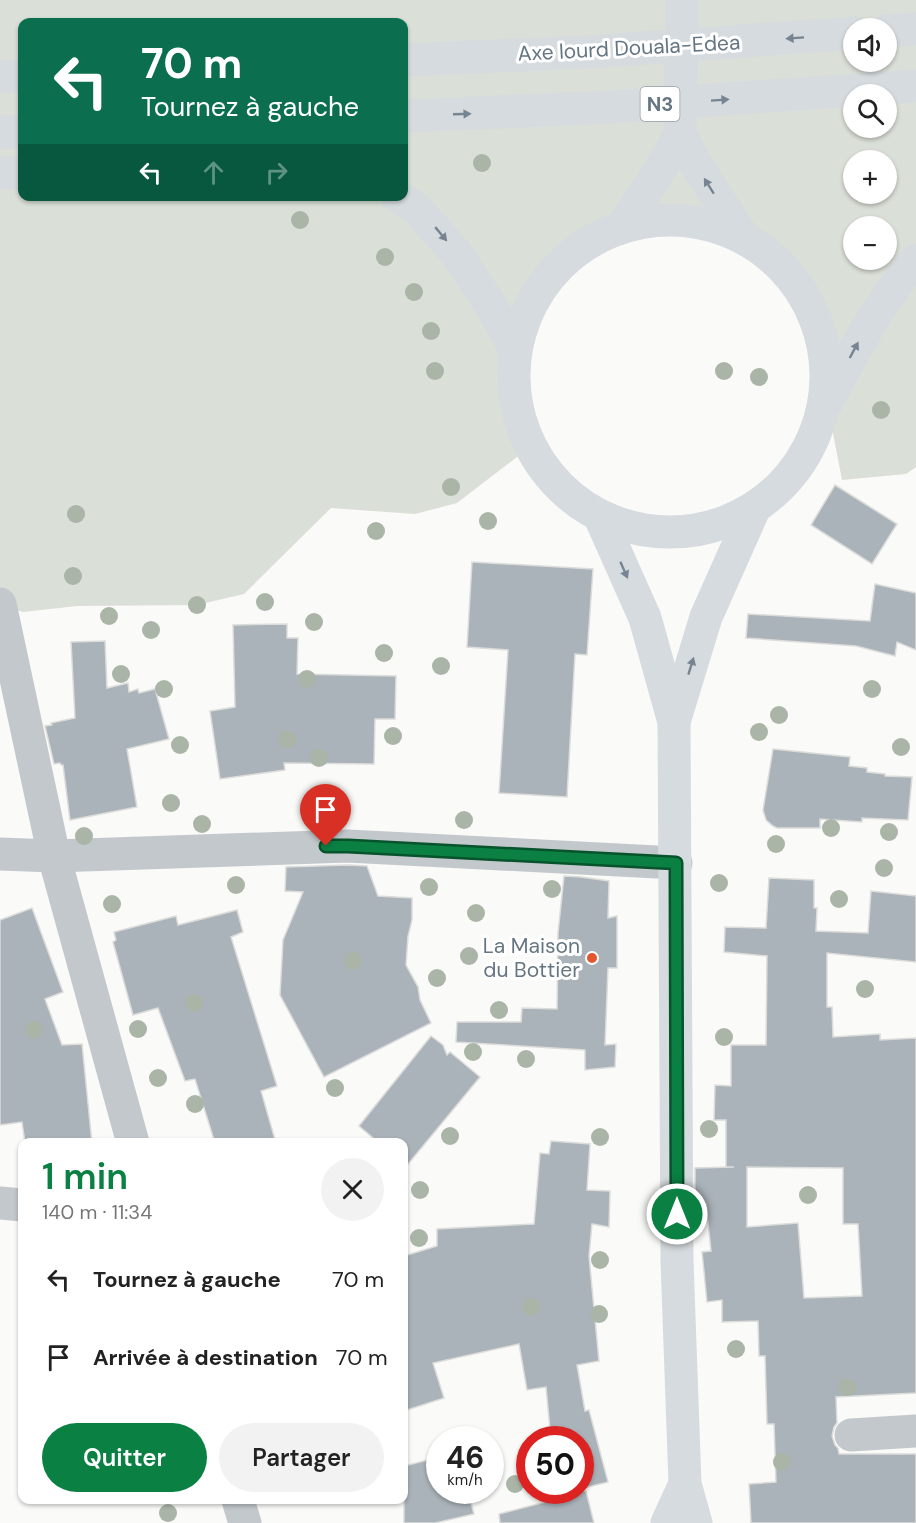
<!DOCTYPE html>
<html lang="fr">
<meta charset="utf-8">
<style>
:root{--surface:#fff;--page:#f2f2f2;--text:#222;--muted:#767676;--accent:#0b8043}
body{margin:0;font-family:"DM Sans",sans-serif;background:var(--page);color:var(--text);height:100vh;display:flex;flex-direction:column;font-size:22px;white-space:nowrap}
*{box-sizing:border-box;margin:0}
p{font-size:20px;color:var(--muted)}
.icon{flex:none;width:33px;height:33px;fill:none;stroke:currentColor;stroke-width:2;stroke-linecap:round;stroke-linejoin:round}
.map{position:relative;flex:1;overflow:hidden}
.sheet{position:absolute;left:18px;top:1138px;width:390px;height:366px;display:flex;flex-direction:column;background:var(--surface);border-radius:12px;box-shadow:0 2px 4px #0004}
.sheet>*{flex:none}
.guide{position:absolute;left:18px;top:18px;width:390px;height:183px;border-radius:12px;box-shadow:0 2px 4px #0004;background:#0b6e4f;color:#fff;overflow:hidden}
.fabs{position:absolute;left:843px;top:18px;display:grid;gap:12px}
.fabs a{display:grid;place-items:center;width:54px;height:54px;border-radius:50%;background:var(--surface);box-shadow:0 2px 4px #0004;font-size:30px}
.speed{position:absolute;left:426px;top:1426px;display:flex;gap:12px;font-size:30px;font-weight:700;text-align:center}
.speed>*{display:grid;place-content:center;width:78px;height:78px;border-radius:50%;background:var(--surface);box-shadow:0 2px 4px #0004;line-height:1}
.speed small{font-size:15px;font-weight:400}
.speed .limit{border:9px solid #d22;background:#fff;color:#111}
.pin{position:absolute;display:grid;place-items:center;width:51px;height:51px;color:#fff;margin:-62px -26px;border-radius:50% 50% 50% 0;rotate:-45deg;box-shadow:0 0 6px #0007}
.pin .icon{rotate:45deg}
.me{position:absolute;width:66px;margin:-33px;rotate:0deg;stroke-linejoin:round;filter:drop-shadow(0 0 4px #0008)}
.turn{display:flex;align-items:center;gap:21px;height:126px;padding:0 24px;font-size:27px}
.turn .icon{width:78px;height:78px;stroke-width:2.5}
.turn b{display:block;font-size:42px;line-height:51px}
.lanes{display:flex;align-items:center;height:57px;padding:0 24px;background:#0003;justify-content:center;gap:30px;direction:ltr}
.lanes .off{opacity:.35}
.round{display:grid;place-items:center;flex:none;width:63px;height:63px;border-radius:32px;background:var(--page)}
.headline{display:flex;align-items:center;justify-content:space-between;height:102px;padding:0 24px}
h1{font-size:36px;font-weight:600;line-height:45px;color:var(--accent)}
.primary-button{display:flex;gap:12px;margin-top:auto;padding:12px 24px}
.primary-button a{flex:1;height:69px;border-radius:36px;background:var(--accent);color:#fff;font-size:24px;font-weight:600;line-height:69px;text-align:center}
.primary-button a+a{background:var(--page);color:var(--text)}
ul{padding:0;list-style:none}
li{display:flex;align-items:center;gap:18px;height:78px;padding:0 24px}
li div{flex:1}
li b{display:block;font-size:22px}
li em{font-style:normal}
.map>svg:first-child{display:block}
</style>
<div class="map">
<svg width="916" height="1523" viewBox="0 0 916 1523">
<rect width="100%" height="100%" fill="#fafaf8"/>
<path fill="#dadfd7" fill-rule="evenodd" d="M0,0H916V467L906,474L842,480L827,402V374L821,330L802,290L773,257L741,234L697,221L657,220L621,228L570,255L534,298L515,349L512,382L517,415L530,447L457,503L415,514L331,508L244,594L197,605L77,606L23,612L0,605ZM22,22H404V196H22ZM854,28H886V62H854ZM854,94H886V128H854ZM854,160H886V194H854ZM854,226H886V260H854Z"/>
<g fill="#aab3b9" stroke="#dcdcda" stroke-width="1.5" fill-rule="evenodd">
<polygon points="835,485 897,524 872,564 811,525"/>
<polygon points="472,562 593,569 587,655 575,654 567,797 499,793 508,650 467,647"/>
<polygon points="875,584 916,593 916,650 897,642 895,656 856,646 746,638 748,614 870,621"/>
<polygon points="287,624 287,638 298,638 297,674 396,676 395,719 375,719 374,764 284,763 285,770 220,779 210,711 235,707 233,625"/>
<polygon points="105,641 107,688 128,683 129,692 138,689 139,693 155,689 169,739 127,749 137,807 70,820 63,765 61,765 60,763 54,764 45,726 52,725 51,723 75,718 71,642"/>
<polygon points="773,749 850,757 849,766 867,768 867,772 885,774 885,776 912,777 908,820 862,818 862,822 820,819 820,828 777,828 773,826 766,820 763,810"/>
<polygon points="348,865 367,866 378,896 412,898 412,920 408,936 406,965 418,987 420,1000 431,1023 324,1077 280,995 283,940 303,892 285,891 286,867"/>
<polygon points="564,876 581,877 609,881 608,918 617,916 617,968 608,968 605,1045 616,1044 615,1067 585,1070 585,1050 456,1042 457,1022 521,1022 522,1008 557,1009 558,933"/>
<path d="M769,878L814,880V908H817L816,931L868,933L871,891L916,896V962L827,953V1007H832L833,1037L880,1034V1040L916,1038V1393L836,1397L837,1423L834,1427L832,1436L835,1445L838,1448L839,1454H916V1523H751L749,1484L776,1482L774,1424H767L765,1356H759L758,1321L722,1322V1300L707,1302L702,1252L711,1251L706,1204H695V1168L734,1167H726V1120H714L715,1085L731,1086V1045H766L767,956L724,952L725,927L766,928ZM747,1167L843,1168V1224H858L862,1296L804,1298L798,1223L747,1227Z"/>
<polygon points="32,908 63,992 45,999 62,1045 82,1044 92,1143 25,1143 22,1122 0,1125 0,920"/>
<polygon points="237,910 243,932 231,937 277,1086 261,1091 276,1143 215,1143 195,1079 185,1081 158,1008 133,1015 113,942 116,940 114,932 176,916 178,925"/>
<polygon points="431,1036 443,1045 447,1055 450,1052 480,1077 404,1169 404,1143 379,1143 359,1126"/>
<polygon points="551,1141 590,1144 587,1190 610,1191 609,1227 592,1224 589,1256 599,1361 577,1365 585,1411 589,1410 608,1482 580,1489 580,1440 551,1440 546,1387 527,1390 519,1344 433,1363 444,1398 404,1411 404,1256 437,1246 437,1229 534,1224 540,1153 549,1154"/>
<polygon points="440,1457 440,1491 468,1491 474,1514 435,1523 404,1523 404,1466"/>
<polygon points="547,1491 586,1491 594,1523 500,1523 499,1514 549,1501"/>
</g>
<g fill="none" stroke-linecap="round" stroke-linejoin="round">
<g stroke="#c3c8cc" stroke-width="33">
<polyline points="0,604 54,856 133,1143"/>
<polyline points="0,854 54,856 348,846 676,863"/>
<polyline points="0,1203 22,1205"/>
<polyline points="851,1435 916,1431"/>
<polyline points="238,1500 245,1523"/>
</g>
<g stroke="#d6dbdf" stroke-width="33">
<polyline points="682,0 680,135 698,168 741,234"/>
<circle cx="670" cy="376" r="156"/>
<polyline points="621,228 653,181 680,135"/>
<polyline points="600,517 645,618 674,722 677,1261 685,1484 696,1523"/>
<polyline points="674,722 706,617 755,507"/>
<polyline points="667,1523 685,1484"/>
</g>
<g stroke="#d6dbdf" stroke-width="33">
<polyline points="886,31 916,29"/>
<polyline points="404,60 587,52 854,33"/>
<polyline points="0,77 22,76"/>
<polyline points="404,116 593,108 916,86"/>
<polyline points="0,132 22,132"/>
<polyline points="0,173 22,173"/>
<polyline points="397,196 417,209 456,253 493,309 515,349"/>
<path d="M827,402C853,352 879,303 916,260"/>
</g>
</g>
<g fill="#aab4a7">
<circle cx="482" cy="163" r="9"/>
<circle cx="300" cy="220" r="9"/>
<circle cx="385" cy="257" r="9"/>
<circle cx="414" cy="292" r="9"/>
<circle cx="431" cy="331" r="9"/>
<circle cx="435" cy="371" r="9"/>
<circle cx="724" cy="371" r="9"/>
<circle cx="759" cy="377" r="9"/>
<circle cx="881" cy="410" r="9"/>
<circle cx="451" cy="487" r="9"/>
<circle cx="76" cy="514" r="9"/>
<circle cx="488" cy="521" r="9"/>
<circle cx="376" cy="531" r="9"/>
<circle cx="73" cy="576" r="9"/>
<circle cx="265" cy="602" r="9"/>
<circle cx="197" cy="605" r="9"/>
<circle cx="109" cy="616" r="9"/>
<circle cx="314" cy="622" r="9"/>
<circle cx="151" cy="630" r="9"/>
<circle cx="384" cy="653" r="9"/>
<circle cx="441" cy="666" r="9"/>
<circle cx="121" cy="674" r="9"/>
<circle cx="307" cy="679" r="9"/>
<circle cx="164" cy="689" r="9"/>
<circle cx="872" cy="689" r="9"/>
<circle cx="779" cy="715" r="9"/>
<circle cx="759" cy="732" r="9"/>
<circle cx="393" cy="736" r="9"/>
<circle cx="287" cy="739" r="9"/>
<circle cx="180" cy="745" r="9"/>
<circle cx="901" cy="747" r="9"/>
<circle cx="319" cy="758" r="9"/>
<circle cx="171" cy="803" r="9"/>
<circle cx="464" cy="820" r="9"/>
<circle cx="202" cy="824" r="9"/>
<circle cx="831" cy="828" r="9"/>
<circle cx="889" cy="832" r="9"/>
<circle cx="84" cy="836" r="9"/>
<circle cx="776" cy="844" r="9"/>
<circle cx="884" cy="868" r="9"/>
<circle cx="719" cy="883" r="9"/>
<circle cx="236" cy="885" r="9"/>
<circle cx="429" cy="887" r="9"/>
<circle cx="552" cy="889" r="9"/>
<circle cx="839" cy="899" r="9"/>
<circle cx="112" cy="904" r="9"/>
<circle cx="476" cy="913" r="9"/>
<circle cx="469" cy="956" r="9"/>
<circle cx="353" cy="961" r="9"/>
<circle cx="437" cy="978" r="9"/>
<circle cx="865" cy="989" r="9"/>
<circle cx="194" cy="1003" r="9"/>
<circle cx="499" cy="1010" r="9"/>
<circle cx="138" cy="1029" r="9"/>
<circle cx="34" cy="1030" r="9"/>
<circle cx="724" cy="1037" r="9"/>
<circle cx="473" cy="1052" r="9"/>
<circle cx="526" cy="1059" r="9"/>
<circle cx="158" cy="1078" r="9"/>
<circle cx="335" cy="1088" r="9"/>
<circle cx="195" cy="1104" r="9"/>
<circle cx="709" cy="1129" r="9"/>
<circle cx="450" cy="1136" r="9"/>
<circle cx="600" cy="1137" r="9"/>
<circle cx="420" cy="1190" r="9"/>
<circle cx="808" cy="1195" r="9"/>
<circle cx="419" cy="1238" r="9"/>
<circle cx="600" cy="1260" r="9"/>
<circle cx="531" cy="1307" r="9"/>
<circle cx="599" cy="1314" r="9"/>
<circle cx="736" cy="1349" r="9"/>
<circle cx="847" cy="1387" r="9"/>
<circle cx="782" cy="1462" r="9"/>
<circle cx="515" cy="1484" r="9"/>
<circle cx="168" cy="1513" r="9"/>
</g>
<defs><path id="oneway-solid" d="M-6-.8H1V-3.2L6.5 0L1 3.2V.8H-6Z" transform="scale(1.5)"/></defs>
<g fill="#768591">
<use href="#oneway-solid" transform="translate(795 38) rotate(176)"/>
<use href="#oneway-solid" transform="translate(720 100) rotate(-4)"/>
<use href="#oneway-solid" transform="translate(462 114) rotate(-2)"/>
<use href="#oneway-solid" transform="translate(709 186) rotate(-122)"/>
<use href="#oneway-solid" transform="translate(441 234) rotate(50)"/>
<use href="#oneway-solid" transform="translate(854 350) rotate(-62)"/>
<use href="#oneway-solid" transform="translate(624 570) rotate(66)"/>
<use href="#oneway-solid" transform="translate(691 666) rotate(-73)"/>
</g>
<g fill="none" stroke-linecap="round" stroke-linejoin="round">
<defs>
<polyline id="route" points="326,846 348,846 676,863 677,1214"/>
</defs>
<use href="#route" stroke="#07532c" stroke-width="15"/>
<use href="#route" stroke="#0b8043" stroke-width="10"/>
</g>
<circle fill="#e4572e" stroke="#fff" stroke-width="2" cx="592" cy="958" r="6"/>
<g text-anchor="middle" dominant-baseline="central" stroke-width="6" stroke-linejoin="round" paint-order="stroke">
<rect fill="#fff" stroke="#939fa8" stroke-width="1.5" x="640.5" y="87" width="39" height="34" rx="4.5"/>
<g font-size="20" font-weight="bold" fill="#657683">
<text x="660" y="104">N3</text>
</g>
<g font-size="21" fill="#657683" stroke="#fff">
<text transform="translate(629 48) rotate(-3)">Axe lourd Douala-Edea</text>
</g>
<g font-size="21" fill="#657683" stroke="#fff" text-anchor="end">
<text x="580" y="946">La Maison<tspan x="580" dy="24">du Bottier</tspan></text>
</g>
</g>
</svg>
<div class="fabs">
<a><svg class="icon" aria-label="sound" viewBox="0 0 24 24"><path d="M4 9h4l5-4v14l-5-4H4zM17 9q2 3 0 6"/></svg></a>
<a><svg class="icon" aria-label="search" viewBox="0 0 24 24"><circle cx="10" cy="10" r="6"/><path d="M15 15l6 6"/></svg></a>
<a>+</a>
<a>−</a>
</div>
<div class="speed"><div>46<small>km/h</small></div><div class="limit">50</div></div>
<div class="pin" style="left:326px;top:846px;background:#d93025"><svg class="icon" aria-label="arrive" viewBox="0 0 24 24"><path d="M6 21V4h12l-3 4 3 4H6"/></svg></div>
<svg class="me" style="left:677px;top:1214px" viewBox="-20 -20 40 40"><circle r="17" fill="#0b8043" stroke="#fff" stroke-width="3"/><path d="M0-11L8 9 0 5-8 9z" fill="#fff"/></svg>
<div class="guide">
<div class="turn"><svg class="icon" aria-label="left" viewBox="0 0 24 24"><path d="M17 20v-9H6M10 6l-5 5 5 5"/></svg><div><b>70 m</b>Tournez à gauche</div></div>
<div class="lanes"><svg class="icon" aria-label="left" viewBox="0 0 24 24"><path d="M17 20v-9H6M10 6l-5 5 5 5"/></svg><svg class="icon off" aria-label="ahead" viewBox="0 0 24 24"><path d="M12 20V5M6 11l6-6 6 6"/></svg><svg class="icon off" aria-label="right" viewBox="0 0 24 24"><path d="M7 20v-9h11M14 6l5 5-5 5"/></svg></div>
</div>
<section class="sheet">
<div class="headline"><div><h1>1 min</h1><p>140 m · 11:34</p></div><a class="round"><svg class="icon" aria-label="close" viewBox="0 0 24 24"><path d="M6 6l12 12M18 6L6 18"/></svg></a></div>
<ul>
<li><svg class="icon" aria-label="left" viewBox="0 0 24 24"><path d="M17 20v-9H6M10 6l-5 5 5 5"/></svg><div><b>Tournez à gauche</b></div><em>70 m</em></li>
<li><svg class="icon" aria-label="arrive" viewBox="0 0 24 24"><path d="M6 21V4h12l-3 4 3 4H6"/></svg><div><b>Arrivée à destination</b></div><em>70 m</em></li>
</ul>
<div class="primary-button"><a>Quitter</a><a>Partager</a></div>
</section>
</div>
